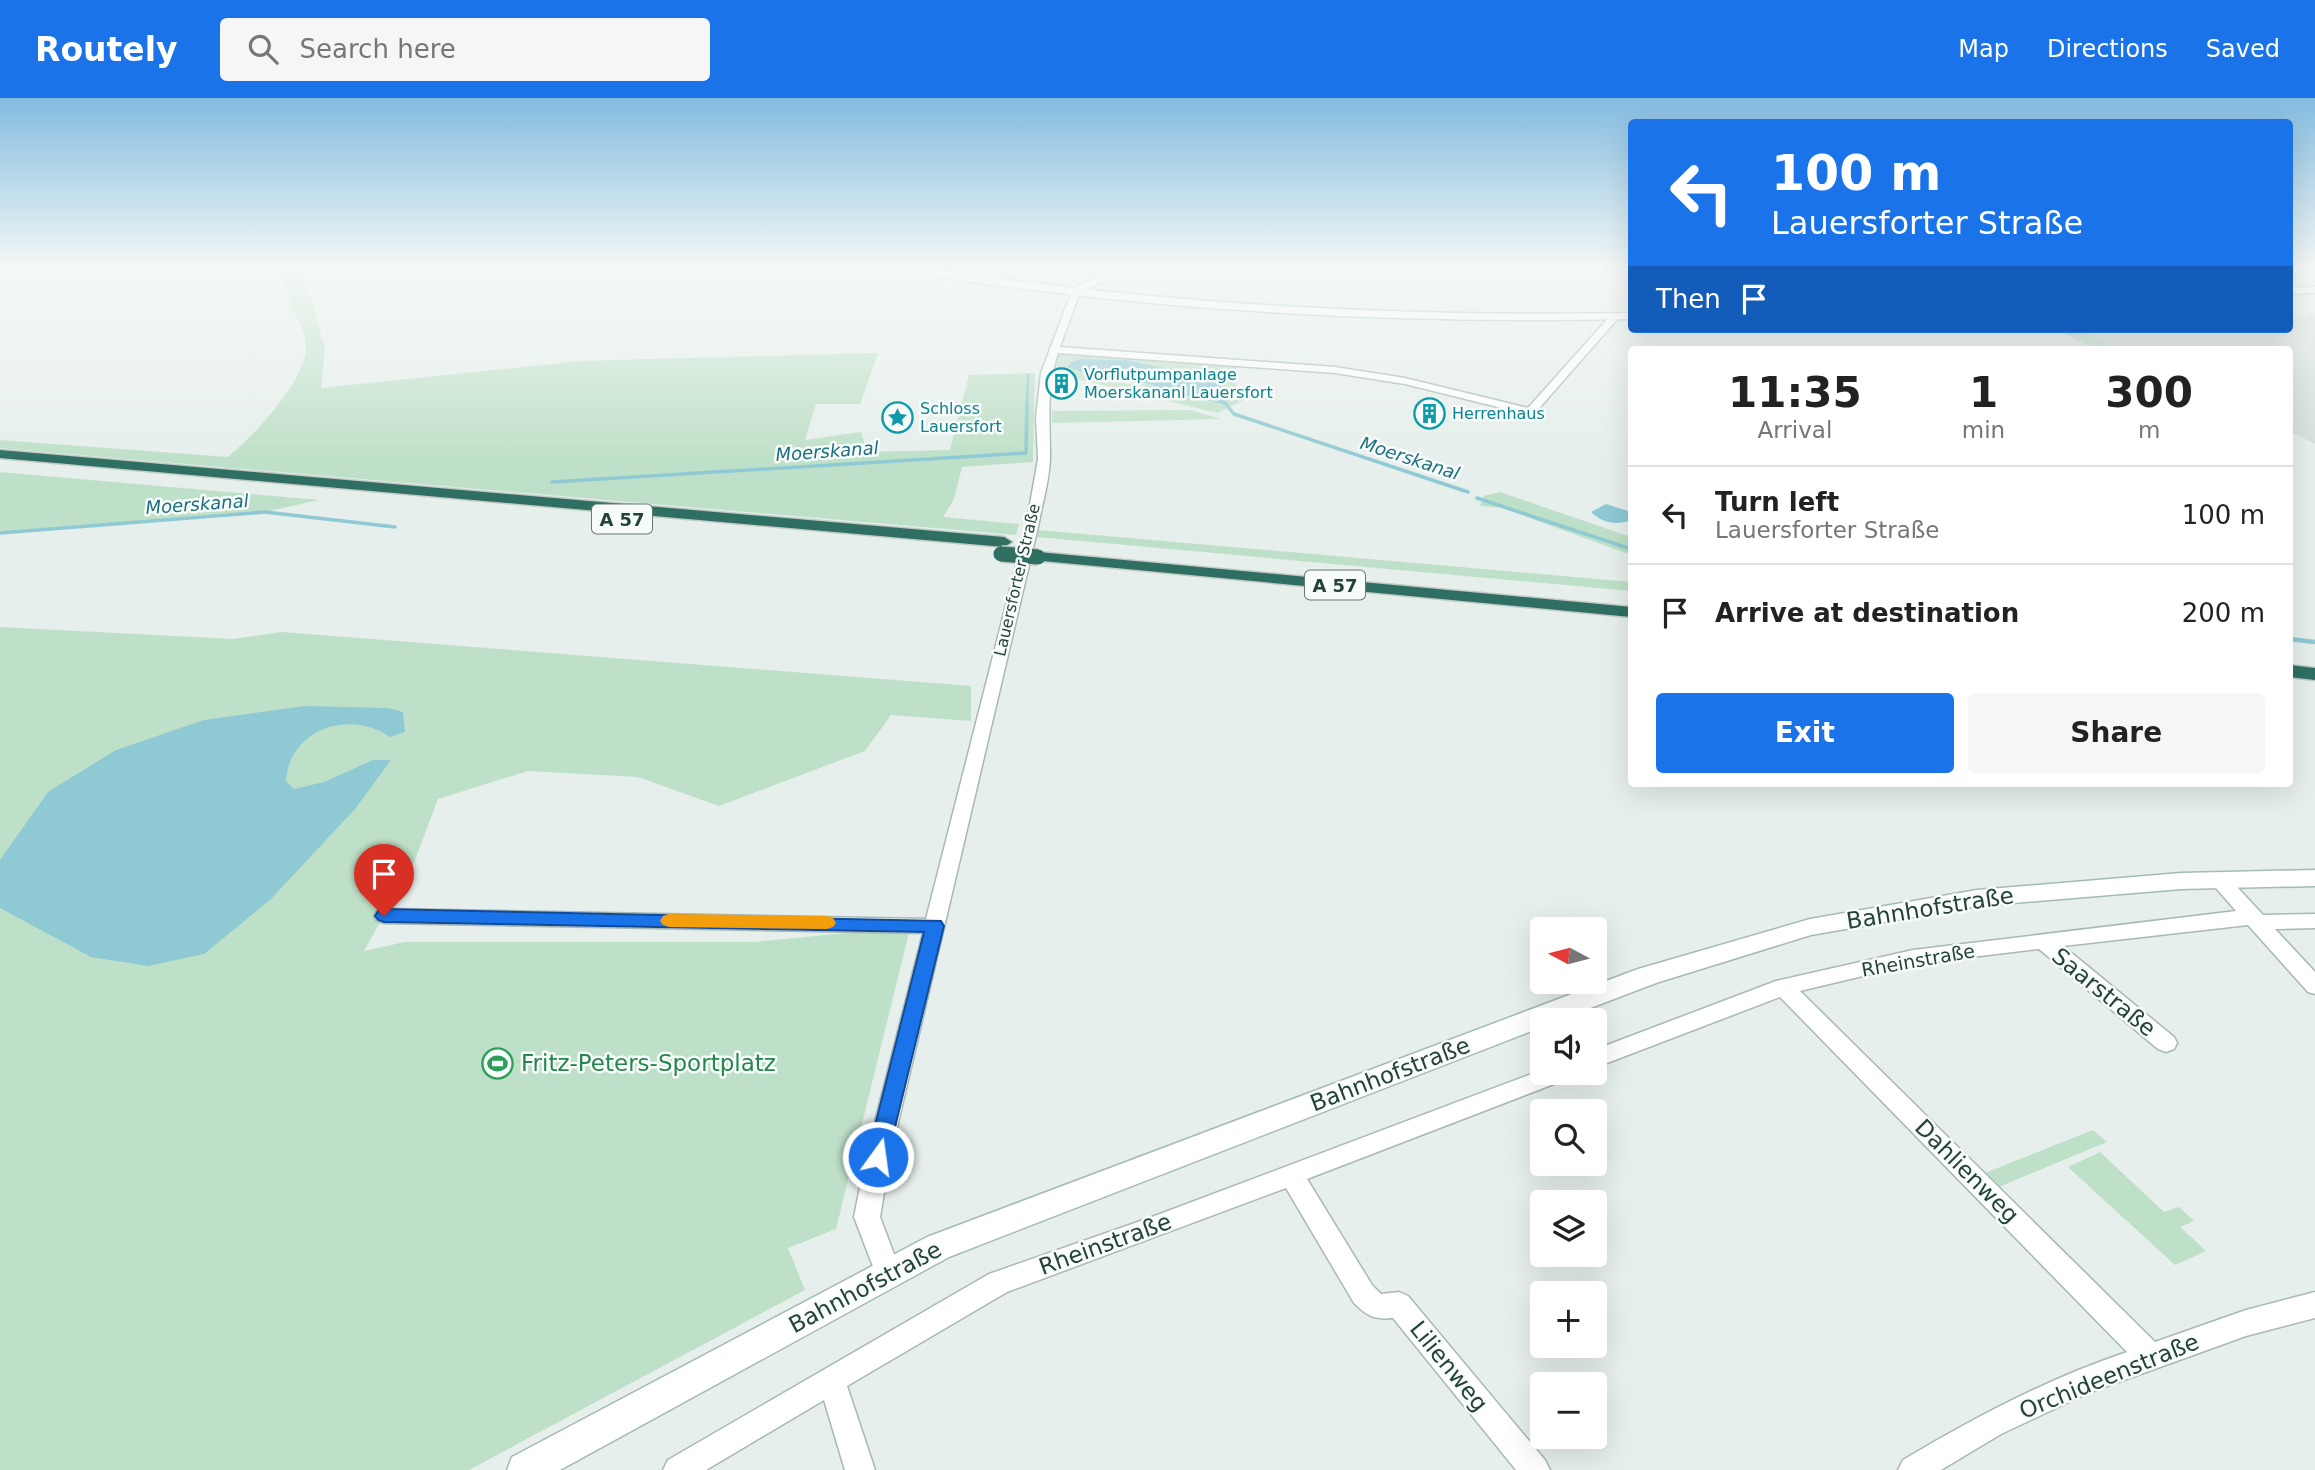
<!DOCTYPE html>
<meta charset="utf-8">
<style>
:root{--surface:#fff;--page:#f6f6f6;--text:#222;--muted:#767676;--line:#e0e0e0;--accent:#1a73e8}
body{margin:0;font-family:"DejaVu Sans",sans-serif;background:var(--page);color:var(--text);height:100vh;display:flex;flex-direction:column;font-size:26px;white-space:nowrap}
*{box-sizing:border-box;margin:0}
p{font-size:23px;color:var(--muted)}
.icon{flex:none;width:38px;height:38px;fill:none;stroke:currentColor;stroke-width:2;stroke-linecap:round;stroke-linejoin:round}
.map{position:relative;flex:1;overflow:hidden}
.panel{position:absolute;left:1628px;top:248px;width:665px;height:441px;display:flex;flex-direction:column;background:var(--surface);border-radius:7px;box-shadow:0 7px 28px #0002}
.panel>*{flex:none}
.guide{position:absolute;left:1628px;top:21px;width:665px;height:214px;border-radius:7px;box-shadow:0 7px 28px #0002;background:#1a73e8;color:#fff;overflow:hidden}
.needle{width:46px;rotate:277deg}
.fabs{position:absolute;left:1530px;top:819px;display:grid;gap:14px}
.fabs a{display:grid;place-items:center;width:77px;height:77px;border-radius:7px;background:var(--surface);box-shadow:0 7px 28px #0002;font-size:35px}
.pin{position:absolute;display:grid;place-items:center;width:60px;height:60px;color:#fff;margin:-72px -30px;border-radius:50% 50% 50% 0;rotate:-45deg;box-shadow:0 0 7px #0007}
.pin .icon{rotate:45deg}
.me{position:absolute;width:77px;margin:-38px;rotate:14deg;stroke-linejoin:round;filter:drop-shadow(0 0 5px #0008)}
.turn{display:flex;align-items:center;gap:24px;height:147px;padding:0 28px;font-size:32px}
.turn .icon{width:91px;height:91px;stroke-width:2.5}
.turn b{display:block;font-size:49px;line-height:60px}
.then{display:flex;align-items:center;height:66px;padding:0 28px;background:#0003;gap:14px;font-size:26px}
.eta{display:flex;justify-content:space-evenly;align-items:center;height:119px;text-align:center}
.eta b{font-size:42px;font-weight:700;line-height:49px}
.primary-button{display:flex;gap:14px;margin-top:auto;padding:14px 28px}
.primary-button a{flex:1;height:80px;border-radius:7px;background:var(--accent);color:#fff;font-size:28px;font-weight:700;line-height:80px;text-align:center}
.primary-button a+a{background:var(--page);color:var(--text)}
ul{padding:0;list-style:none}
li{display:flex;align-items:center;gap:21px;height:98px;padding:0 28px;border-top:2px solid var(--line)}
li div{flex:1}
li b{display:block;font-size:26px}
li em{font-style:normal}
header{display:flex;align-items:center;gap:42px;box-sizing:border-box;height:98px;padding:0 35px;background:var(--accent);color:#fff}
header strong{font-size:33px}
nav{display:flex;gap:38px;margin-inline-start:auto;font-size:24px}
.search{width:490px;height:63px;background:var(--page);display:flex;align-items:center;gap:18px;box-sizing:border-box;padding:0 24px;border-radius:7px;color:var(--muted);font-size:26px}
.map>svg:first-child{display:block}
</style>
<header>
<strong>Routely</strong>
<div class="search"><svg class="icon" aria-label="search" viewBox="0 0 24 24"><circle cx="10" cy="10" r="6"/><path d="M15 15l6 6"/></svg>Search here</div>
<nav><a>Map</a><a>Directions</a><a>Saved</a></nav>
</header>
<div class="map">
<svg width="2315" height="1372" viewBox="0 0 2315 1372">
<rect width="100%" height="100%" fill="#e6efeb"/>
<polygon fill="#d4dfda" points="2306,215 2315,216 2315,346 2289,333 2289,252 2123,252 2079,231 2289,231 2289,219 2305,219"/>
<g fill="#bfe0c8" fill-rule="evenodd">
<path d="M280,169H297L312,205L325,250L321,290L581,263L878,255L860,306H816L805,342L861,334L867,354L950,352L969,277L1035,275L1033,364L962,369L954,401L943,419L1019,426L1016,437L0,350V342L228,359C254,337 303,286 306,251C307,236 298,223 292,210C287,197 284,182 280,169Z"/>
<polygon points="2055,231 2079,231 2123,252 2097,252"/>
<path d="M1061,254L1237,266L1234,283L1244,302L1217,315L1060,277L1051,274L1057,256ZM1083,261L1127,262L1204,279L1219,285L1221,289L1161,292L1150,286H1127L1074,273Z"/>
<polygon points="1190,312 1221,321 1052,325 1052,313"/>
<polygon points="0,374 319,402 265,414 0,435"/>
<polygon points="1500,394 1631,439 1631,457 1502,410 1480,408 1484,398"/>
<polygon points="1038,432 1631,484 1631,493 1037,439"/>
<polygon points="0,529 233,541 282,534 971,588 971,623 891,617 865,653 719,708 638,679 528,673 438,701 415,762 364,853 405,844 755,844 856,834 909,835 836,1131 788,1150 805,1192 469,1372 0,1372"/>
<polygon points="2093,1032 2107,1044 1994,1091 1980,1077"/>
<polygon points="2100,1054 2164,1114 2179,1109 2194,1123 2180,1129 2206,1153 2175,1167 2068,1069"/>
</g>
<g fill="#8ec9d4">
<polygon points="1083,261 1127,262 1204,279 1219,285 1230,300 1224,306 1161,292 1150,286 1100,281 1067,269 1073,263"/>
<path d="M1606,406L1631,414V422C1617,428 1602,425 1591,414Z"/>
<path d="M305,608L388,610L403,614L405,634L390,639C350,611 289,631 286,683L294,691L324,684L373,662H391L355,711L270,802L204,856L148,868L91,859L0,810V762L48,694L116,652L204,622Z"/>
</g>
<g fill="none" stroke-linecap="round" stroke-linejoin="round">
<g stroke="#8ec9d4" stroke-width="2.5">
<polyline points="1222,303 1227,306"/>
<polyline points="1027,306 1028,277"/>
</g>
<g stroke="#8ec9d4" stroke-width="3.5">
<polyline points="1224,304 1234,316 1468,394"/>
<polyline points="552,384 1026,355 1027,304"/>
<polyline points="1477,400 1631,451"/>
<polyline points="0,435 265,414 395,429"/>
</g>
<polyline stroke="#8ec9d4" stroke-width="4.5" points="2289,541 2315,544"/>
<defs>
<g id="street">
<path d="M1122,169H1132L1080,194L1060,249L1335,269L1405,280L1528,310L1612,216L1620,218L1534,316L1530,317L1405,286L1335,275L1058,255C1046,290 1050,323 1050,358C1050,381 1042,406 1038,429L890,1059L880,1119L901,1175L897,1184L888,1187L879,1184L854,1119L866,1059L923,835L384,825L377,823L374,818L377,813L384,811L926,821L1026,429L1038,361L1036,319L1041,275L1073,190Z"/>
<path d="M2219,776L2226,777L2263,817L2315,816V830L2275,831L2315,874V896L2308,894L2248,827L2063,848L2174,939L2177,945L2174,951L2166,954L2158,951L2039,851L1913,866L1800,893L2155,1244L2246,1212L2315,1194V1220L2246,1238L2088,1295L2001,1336L1941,1372H1898L1903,1362C1975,1319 2047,1281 2127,1254L1780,899L1594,970V952L1776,883L1913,852L2236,813L2209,782L2212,777Z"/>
<path d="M1542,972V975H1570L1567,981L1307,1081L1372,1187L1381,1196L1399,1194L1408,1198L1545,1362L1550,1372H1516L1393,1220C1374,1222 1367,1218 1354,1205L1286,1090L1007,1194L847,1288L875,1372H845L824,1302L706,1372H663L668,1362L989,1176L1152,1119Z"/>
</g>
<g id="secondary">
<path d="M903,169H925C1159,207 1394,219 1631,215V221C1425,225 1221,217 1017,190C996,187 916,178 903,169Z"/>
<polygon points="2315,189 2315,195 2289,196 2289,190"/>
<polygon points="2315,772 2315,788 2181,791 1977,808 1811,837 1656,885 1559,922 1542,922 1542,929 949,1159 560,1372 507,1372 512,1359 927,1139 1638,871 1810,821 1977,792 2181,775"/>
</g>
<g id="highway">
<polygon points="0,352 1004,439 1012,444 1004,449 0,360"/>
<polygon points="1038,454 1631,509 1631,519 1032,462 1030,459 1032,456"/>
<polygon points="2289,567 2315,570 2315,582 2289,579"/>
</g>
</defs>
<use href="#street" stroke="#a8b8b2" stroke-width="3"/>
<use href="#secondary" stroke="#a4bbb3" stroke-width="3"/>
<use href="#highway" stroke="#c2cac8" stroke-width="3"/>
<use href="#street" fill="#fff" fill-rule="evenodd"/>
<use href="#secondary" fill="#fff" fill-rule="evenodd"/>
<use href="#highway" fill="#2f6f62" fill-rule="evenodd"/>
<defs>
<polyline id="highway-bridge" points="1001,456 1038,459"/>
</defs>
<use href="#highway-bridge" stroke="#c2cac8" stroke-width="18" stroke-linecap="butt"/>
<use href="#highway-bridge" stroke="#2f6f62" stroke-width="15"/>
</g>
<linearGradient id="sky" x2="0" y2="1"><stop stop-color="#84bce0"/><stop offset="0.47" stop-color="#f4f8f6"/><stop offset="1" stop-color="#f4f8f6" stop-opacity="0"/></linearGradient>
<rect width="2315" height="361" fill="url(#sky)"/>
<polygon fill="#1a73e8" stroke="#114b97" stroke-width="2" points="384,811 941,823 944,828 886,1066 878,1069 870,1066 867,1059 924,834 384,824 378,822 375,818 378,813"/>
<polygon fill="#f59e0b" points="669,816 827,818 833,820 836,825 833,829 827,831 669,829 663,827 660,823 663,818"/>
<defs>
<symbol id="building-ring" viewBox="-11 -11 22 22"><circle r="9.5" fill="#f7fbf9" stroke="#0f9aa8" stroke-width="1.5"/><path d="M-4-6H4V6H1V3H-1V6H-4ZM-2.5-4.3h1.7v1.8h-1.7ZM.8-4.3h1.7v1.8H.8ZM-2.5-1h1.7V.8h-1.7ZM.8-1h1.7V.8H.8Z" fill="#0f9aa8"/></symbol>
<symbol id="sight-ring" viewBox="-11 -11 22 22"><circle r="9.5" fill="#f7fbf9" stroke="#0f9aa8" stroke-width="1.5"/><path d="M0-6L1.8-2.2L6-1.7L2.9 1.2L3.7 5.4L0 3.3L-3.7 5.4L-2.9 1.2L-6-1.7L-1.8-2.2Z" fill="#0f9aa8"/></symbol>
<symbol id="stadium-ring" viewBox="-11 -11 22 22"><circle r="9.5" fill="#f7fbf9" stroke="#2e9e5b" stroke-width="1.5"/><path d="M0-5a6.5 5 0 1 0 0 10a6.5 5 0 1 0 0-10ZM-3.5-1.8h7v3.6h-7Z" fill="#2e9e5b"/></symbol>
</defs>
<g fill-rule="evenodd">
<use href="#building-ring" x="1044" y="268" width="35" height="35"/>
<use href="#building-ring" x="1412" y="298" width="35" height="35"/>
<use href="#sight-ring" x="880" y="302" width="35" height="35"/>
<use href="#stadium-ring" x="480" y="948" width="35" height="35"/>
</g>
<g text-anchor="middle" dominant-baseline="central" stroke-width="5" stroke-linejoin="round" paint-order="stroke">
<g font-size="16" fill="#0d838f" stroke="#f7fbf9" text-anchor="start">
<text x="1084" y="276">Vorflutpumpanlage<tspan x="1084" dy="18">Moerskananl Lauersfort</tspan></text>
<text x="920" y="310">Schloss<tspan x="920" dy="18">Lauersfort</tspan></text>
<text x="1452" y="315">Herrenhaus</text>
</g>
<g font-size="16" fill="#24423a" stroke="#f7fbf9">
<text transform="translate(1017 482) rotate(-77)">Lauersforter Straße</text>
</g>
<g font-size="18" font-style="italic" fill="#1c6f80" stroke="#f7fbf9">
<text transform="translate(827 353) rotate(-4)">Moerskanal</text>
<text transform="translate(1410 360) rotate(18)">Moerskanal</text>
<text transform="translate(197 406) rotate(-4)">Moerskanal</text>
</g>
<g fill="#f7fbf9" stroke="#637a73" stroke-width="2">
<rect x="592" y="406.5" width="60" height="29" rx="5"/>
<rect x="1305" y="472.5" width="60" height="29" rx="5"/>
</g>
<g font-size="18" font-weight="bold" fill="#24423a">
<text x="622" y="421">A 57</text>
<text x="1335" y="487">A 57</text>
</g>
<g font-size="19" fill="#24423a" stroke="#f7fbf9">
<text transform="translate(1918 862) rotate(-10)">Rheinstraße</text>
</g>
<g font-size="23" fill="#24423a" stroke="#f7fbf9">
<text transform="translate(1930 810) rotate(-9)">Bahnhofstraße</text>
<text transform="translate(2104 894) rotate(39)">Saarstraße</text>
<text transform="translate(1390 976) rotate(-21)">Bahnhofstraße</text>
<text transform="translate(1967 1073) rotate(45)">Dahlienweg</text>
<text transform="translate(1105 1146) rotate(-20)">Rheinstraße</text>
<text transform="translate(865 1189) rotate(-28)">Bahnhofstraße</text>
<text transform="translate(1449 1268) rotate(51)">Lilienweg</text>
<text transform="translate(2109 1278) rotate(-22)">Orchideenstraße</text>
</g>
<g font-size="23" fill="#27864d" stroke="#f7fbf9" text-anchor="start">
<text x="521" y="965">Fritz-Peters-Sportplatz</text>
</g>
</g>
</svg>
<div class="fabs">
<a><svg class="needle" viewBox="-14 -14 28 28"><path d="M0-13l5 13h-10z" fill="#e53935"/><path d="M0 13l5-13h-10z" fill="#767676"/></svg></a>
<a><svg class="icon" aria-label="sound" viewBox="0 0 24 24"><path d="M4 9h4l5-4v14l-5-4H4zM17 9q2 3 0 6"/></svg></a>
<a><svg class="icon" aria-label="search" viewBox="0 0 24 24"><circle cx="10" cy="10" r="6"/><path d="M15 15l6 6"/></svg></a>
<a><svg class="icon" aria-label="layers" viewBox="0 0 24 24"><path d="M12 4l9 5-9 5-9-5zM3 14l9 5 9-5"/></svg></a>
<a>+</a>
<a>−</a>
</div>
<div class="pin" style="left:384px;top:818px;background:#d93025"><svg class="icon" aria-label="arrive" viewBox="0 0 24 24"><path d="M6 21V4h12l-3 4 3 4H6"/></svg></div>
<svg class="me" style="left:878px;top:1059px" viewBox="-20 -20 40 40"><circle r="17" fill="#1a73e8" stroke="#fff" stroke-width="3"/><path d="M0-11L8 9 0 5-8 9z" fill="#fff"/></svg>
<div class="guide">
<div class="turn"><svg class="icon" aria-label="left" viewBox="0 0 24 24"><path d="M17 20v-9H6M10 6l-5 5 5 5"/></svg><div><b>100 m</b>Lauersforter Straße</div></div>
<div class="then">Then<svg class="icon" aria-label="arrive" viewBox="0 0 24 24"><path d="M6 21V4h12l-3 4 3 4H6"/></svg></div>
</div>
<section class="panel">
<div class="eta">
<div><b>11:35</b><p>Arrival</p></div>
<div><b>1</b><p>min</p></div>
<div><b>300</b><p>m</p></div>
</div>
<ul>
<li><svg class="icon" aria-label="left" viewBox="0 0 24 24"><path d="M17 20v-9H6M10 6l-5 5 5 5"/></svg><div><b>Turn left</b><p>Lauersforter Straße</p></div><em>100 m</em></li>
<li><svg class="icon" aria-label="arrive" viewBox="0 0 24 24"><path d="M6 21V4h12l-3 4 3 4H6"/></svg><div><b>Arrive at destination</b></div><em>200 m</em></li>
</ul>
<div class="primary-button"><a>Exit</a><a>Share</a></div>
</section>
</div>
